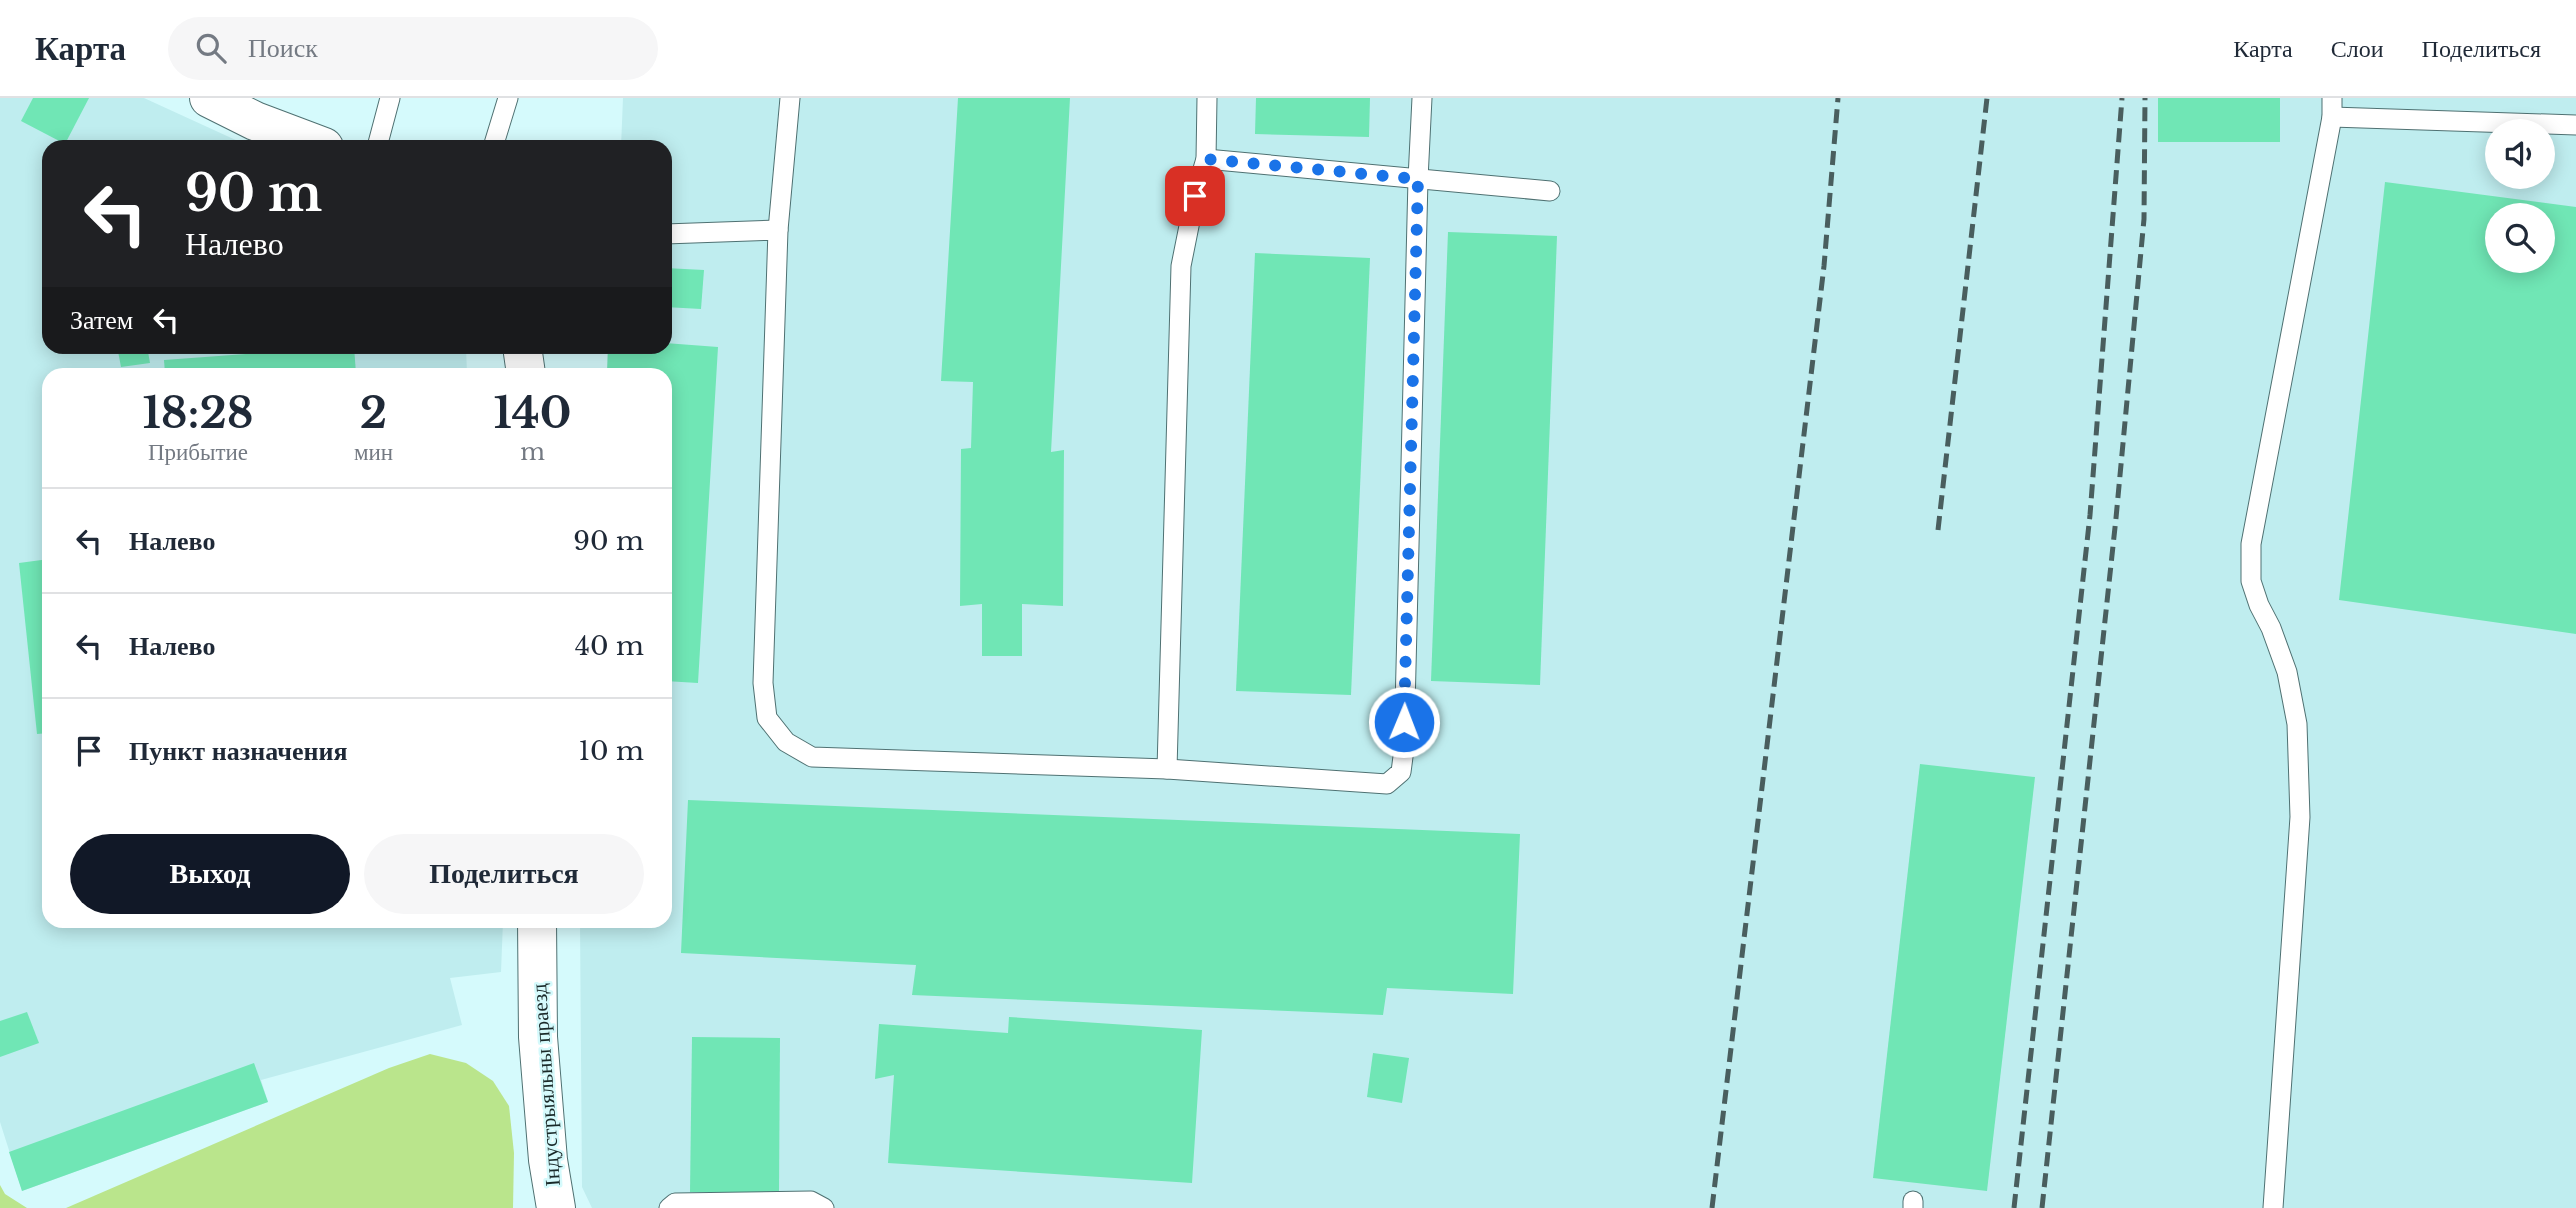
<!DOCTYPE html>
<html lang="ru">
<meta charset="utf-8">
<style>
:root{--surface:#fff;--page:#f6f6f7;--text:#1f2937;--muted:#747a83;--line:#e0e1e3;--accent:#111827}
body{margin:0;font-family:"Libre Baskerville",serif;background:var(--page);color:var(--text);height:100vh;display:flex;flex-direction:column;font-size:26px;white-space:nowrap}
*{box-sizing:border-box;margin:0}
p{font-size:23px;color:var(--muted)}
.icon{flex:none;width:38px;height:38px;fill:none;stroke:currentColor;stroke-width:2;stroke-linecap:round;stroke-linejoin:round}
.map{position:relative;flex:1;overflow:hidden}
.drawer{position:absolute;left:42px;top:270px;width:630px;height:560px;display:flex;flex-direction:column;background:var(--surface);border-radius:21px;box-shadow:0 4px 18px #0003}
.drawer>*{flex:none}
.hud{position:absolute;left:42px;top:42px;width:630px;height:214px;border-radius:21px;box-shadow:0 4px 18px #0003;background:#202124;color:#fff;overflow:hidden}
.tools{position:absolute;left:2485px;top:21px;display:grid;gap:14px}
.tools a{display:grid;place-items:center;width:70px;height:70px;border-radius:50%;background:var(--surface);box-shadow:0 4px 18px #0003;font-size:35px}
.pin{position:absolute;display:grid;place-items:center;width:60px;height:60px;color:#fff;margin:-30px;border-radius:14px;box-shadow:0 4px 10px #0006}
.me{position:absolute;width:77px;margin:-38px;rotate:1deg;stroke-linejoin:round;filter:drop-shadow(0 0 5px #0008)}
.turn{display:flex;align-items:center;gap:24px;height:147px;padding:0 28px;font-size:32px}
.turn .icon{width:91px;height:91px;stroke-width:2.5}
.turn b{display:block;font-size:49px;line-height:60px}
.then{display:flex;align-items:center;height:66px;padding:0 28px;background:#0003;gap:14px;font-size:26px}
.eta{display:flex;justify-content:space-evenly;align-items:center;height:119px;text-align:center}
.eta b{font-size:42px;font-weight:700;line-height:49px}
.action{display:flex;gap:14px;margin-top:auto;padding:14px 28px}
.action a{flex:1;height:80px;border-radius:42px;background:var(--accent);color:#fff;font-size:28px;font-weight:700;line-height:80px;text-align:center}
.action a+a{background:var(--page);color:var(--text)}
ul{padding:0;list-style:none}
li{display:flex;align-items:center;gap:21px;height:105px;padding:0 28px;border-top:2px solid var(--line)}
li div{flex:1}
li b{display:block;font-size:26px}
li em{font-style:normal}
header{display:flex;align-items:center;gap:42px;box-sizing:border-box;height:98px;padding:0 35px;background:var(--surface);border-bottom:2px solid var(--line)}
header strong{font-size:33px}
nav{display:flex;gap:38px;margin-inline-start:auto;font-size:24px}
.search{width:490px;height:63px;background:var(--page);display:flex;align-items:center;gap:18px;box-sizing:border-box;padding:0 24px;border-radius:38px;color:var(--muted);font-size:26px}
.map>svg:first-child{display:block}
</style>
<header>
<strong>Карта</strong>
<div class="search"><svg class="icon" aria-label="search" viewBox="0 0 24 24"><circle cx="10" cy="10" r="6"/><path d="M15 15l6 6"/></svg>Поиск</div>
<nav><a>Карта</a><a>Слои</a><a>Поделиться</a></nav>
</header>
<div class="map">
<svg width="2576" height="1110" viewBox="0 0 2576 1110">
<rect width="100%" height="100%" fill="#d5fafc"/>
<g fill="#bfedef" fill-rule="evenodd">
<polygon points="0,0 144,0 251,49 49,49 49,248 466,249 467,276 49,276 49,822 503,823 501,874 450,880 462,927 261,982 268,1004 22,1093 0,1024"/>
<path d="M623,0H2576V1110H592L582,1089L580,823L665,822V276H607L608,249L665,248V49H621ZM2497,33H2543V79H2497ZM2497,117H2543V163H2497Z"/>
</g>
<g fill="#bae58c">
<polygon points="430,956 466,965 493,983 509,1008 514,1055 513,1110 66,1110 389,970"/>
<polygon points="0,1087 5,1096 27,1110 0,1110"/>
</g>
<g fill="#70e6b5" fill-rule="evenodd">
<polygon points="33,0 89,0 65,46 21,23"/>
<polygon points="958,0 1070,0 1051,354 1064,352 1063,508 1022,506 1022,558 982,558 982,506 960,508 961,351 971,350 973,284 941,283"/>
<polygon points="1256,0 1370,0 1369,39 1255,36"/>
<rect x="2158" y="0" width="122" height="44"/>
<path d="M2385,84L2576,109V536L2339,502ZM2497,117H2543V163H2497Z"/>
<polygon points="1448,134 1557,138 1540,587 1431,583"/>
<polygon points="1255,155 1370,160 1351,597 1236,593"/>
<polygon points="665,170 704,172 701,211 665,209"/>
<polygon points="665,245 718,249 698,585 665,583 665,276 607,276 608,248 665,248"/>
<polygon points="117,248 147,248 150,265 121,269"/>
<polygon points="354,248 356,276 165,276 164,262"/>
<polygon points="49,461 49,635 37,636 19,465"/>
<polygon points="1920,666 2035,679 1987,1093 1873,1080"/>
<polygon points="688,702 1520,736 1513,896 1387,890 1383,917 912,897 916,867 681,855"/>
<polygon points="27,914 39,945 0,959 0,923"/>
<polygon points="1009,919 1202,932 1192,1085 888,1065 894,977 875,981 879,926 1008,935"/>
<polygon points="692,939 780,940 779,1095 690,1094"/>
<polygon points="1373,955 1409,960 1402,1005 1367,999"/>
<polygon points="254,965 268,1004 22,1093 9,1054"/>
</g>
<g fill="none" stroke-linecap="round" stroke-linejoin="round">
<defs>
<g id="service">
<polyline points="2332,19 2576,27"/>
<polyline points="377,49 390,0"/>
<polyline points="493,49 508,0"/>
<polyline points="1206,61 1550,93"/>
<polyline points="778,132 790,0"/>
<polyline points="665,136 778,132 763,585 767,620 786,644 812,659 1167,671 1387,686 1401,674 1404,651 1418,81 1422,0"/>
<polyline points="1167,671 1181,168 1195,98 1206,61 1207,0"/>
<polyline points="1913,1103 1913,1110"/>
<polyline points="669,1110 675,1105 811,1103 824,1110"/>
<polyline points="2273,1110 2300,719 2297,626 2287,574 2271,530 2259,507 2251,483 2251,446 2332,19 2332,0"/>
</g>
<g id="minor">
<polyline points="209,0 255,23 324,49"/>
<polyline points="522,248 526,276"/>
<polyline points="537,822 538,939 548,1062 556,1110"/>
</g>
</defs>
<use href="#service" stroke="#4f7172" stroke-width="21"/>
<use href="#minor" stroke="#4f7172" stroke-width="40"/>
<use href="#service" stroke="#fff" stroke-width="19"/>
<use href="#minor" stroke="#fff" stroke-width="38"/>
<g stroke="#495e5e" stroke-width="5" stroke-dasharray="14 7" stroke-linecap="butt">
<polyline points="1938,432 1987,0"/>
<polyline points="1712,1110 1824,168 1838,0"/>
<polyline points="2014,1110 2090,417 2122,0"/>
<polyline points="2042,1110 2116,420 2144,121 2145,0"/>
</g>
</g>
<g fill="none" stroke-linecap="round" stroke-linejoin="round">
<polyline stroke="#1a73e8" stroke-width="12" stroke-dasharray="0 21.6" points="1195,98 1206,61 1418,81 1404,624"/>
</g>
<g text-anchor="middle" dominant-baseline="central" stroke-width="5" stroke-linejoin="round" paint-order="stroke">
<g font-size="21" fill="#1a2929" stroke="#d5fafc">
<text transform="translate(546 987) rotate(-94)">Індустрыяльны праезд</text>
</g>
</g>
</svg>
<div class="tools">
<a><svg class="icon" aria-label="sound" viewBox="0 0 24 24"><path d="M4 9h4l5-4v14l-5-4H4zM17 9q2 3 0 6"/></svg></a>
<a><svg class="icon" aria-label="search" viewBox="0 0 24 24"><circle cx="10" cy="10" r="6"/><path d="M15 15l6 6"/></svg></a>
</div>
<div class="pin" style="left:1195px;top:98px;background:#d93025"><svg class="icon" aria-label="arrive" viewBox="0 0 24 24"><path d="M6 21V4h12l-3 4 3 4H6"/></svg></div>
<svg class="me" style="left:1404px;top:624px" viewBox="-20 -20 40 40"><circle r="17" fill="#1a73e8" stroke="#fff" stroke-width="3"/><path d="M0-11L8 9 0 5-8 9z" fill="#fff"/></svg>
<div class="hud">
<div class="turn"><svg class="icon" aria-label="left" viewBox="0 0 24 24"><path d="M17 20v-9H6M10 6l-5 5 5 5"/></svg><div><b>90 m</b>Налево</div></div>
<div class="then">Затем<svg class="icon" aria-label="left" viewBox="0 0 24 24"><path d="M17 20v-9H6M10 6l-5 5 5 5"/></svg></div>
</div>
<section class="drawer">
<div class="eta">
<div><b>18:28</b><p>Прибытие</p></div>
<div><b>2</b><p>мин</p></div>
<div><b>140</b><p>m</p></div>
</div>
<ul>
<li><svg class="icon" aria-label="left" viewBox="0 0 24 24"><path d="M17 20v-9H6M10 6l-5 5 5 5"/></svg><div><b>Налево</b></div><em>90 m</em></li>
<li><svg class="icon" aria-label="left" viewBox="0 0 24 24"><path d="M17 20v-9H6M10 6l-5 5 5 5"/></svg><div><b>Налево</b></div><em>40 m</em></li>
<li><svg class="icon" aria-label="arrive" viewBox="0 0 24 24"><path d="M6 21V4h12l-3 4 3 4H6"/></svg><div><b>Пункт назначения</b></div><em>10 m</em></li>
</ul>
<div class="action"><a>Выход</a><a>Поделиться</a></div>
</section>
</div>
